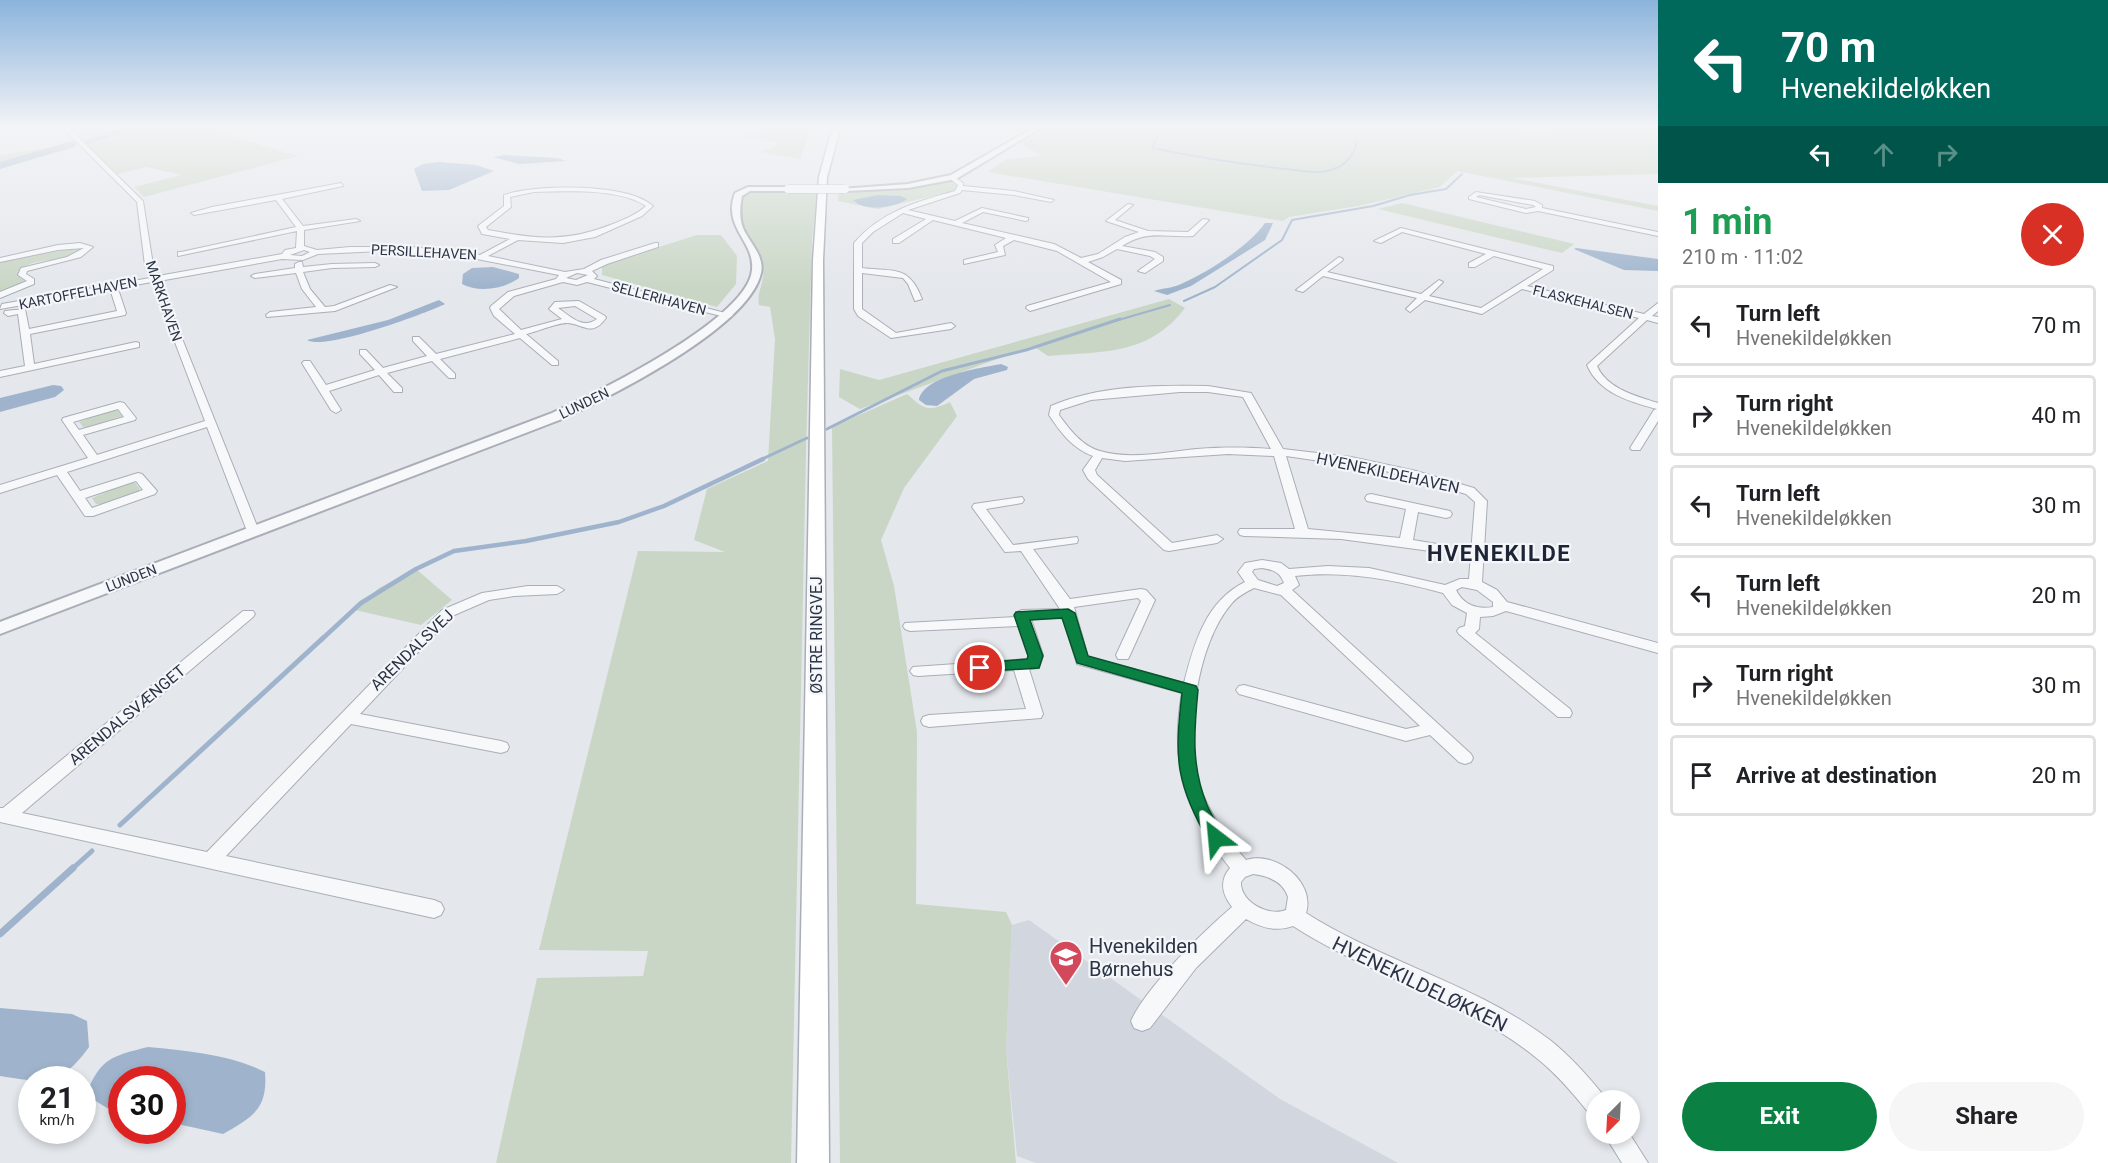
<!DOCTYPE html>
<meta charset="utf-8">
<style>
:root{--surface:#fff;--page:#f6f6f6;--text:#202124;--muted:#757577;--line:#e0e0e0;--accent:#0b8043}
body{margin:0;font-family:Roboto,sans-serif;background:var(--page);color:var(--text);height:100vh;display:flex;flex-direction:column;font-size:22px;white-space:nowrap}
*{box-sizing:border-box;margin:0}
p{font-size:20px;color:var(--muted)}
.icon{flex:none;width:33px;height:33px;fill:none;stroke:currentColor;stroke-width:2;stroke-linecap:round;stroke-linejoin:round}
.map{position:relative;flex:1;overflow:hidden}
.panel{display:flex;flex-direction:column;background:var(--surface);width:450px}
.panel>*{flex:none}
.hud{background:#00695c;color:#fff;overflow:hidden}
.needle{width:39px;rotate:204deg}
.buttons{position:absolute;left:1586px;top:1090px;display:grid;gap:12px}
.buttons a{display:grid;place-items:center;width:54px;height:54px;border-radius:50%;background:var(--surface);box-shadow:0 3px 9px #0003;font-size:30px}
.speed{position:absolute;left:18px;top:1066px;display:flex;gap:12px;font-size:30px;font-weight:700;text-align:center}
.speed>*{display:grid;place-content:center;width:78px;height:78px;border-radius:50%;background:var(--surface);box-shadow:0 3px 9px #0003;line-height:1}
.speed small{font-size:15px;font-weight:400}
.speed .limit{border:9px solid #d22;background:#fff;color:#111}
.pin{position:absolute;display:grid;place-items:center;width:51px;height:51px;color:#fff;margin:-26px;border:3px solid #fff;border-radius:50%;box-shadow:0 2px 6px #0007}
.me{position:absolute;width:66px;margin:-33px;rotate:331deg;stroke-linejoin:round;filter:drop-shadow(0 0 4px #0008)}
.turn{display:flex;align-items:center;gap:21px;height:126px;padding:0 24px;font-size:27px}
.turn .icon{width:78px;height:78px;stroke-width:2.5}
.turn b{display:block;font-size:42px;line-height:51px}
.lanes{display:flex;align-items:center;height:57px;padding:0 24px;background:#0003;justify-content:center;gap:30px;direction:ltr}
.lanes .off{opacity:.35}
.round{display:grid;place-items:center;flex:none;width:63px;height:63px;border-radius:32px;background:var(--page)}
.overview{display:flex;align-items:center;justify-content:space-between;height:102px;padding:0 24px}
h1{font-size:36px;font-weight:700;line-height:45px;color:#1e9e55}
.cta{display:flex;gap:12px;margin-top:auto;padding:12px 24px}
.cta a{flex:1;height:69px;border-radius:36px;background:var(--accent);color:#fff;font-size:24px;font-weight:700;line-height:69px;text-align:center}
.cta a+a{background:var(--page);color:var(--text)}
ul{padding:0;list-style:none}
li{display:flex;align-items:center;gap:18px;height:81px;margin:0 12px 9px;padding:0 12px;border:3px solid var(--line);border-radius:6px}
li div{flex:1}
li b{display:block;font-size:22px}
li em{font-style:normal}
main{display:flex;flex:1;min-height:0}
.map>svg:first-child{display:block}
</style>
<main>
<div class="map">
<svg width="1658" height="1163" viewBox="0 0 1658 1163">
<rect width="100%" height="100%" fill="#e4e7ec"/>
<polygon fill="#d2d6de" points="1029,920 1280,1099 1398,1163 1036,1163 1017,1156 1006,1048 1012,925"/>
<g fill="#c9d6c5">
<polygon points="71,126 201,127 298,156 144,197 134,187 182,175 146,167 118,174 84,144 119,134 121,130 82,140"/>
<polygon points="778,126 812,126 800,159 760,152 779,144 772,140 738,139"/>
<polygon points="1048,126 1493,126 1537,134 1573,126 1658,126 1658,174 1512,178 1658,206 1658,211 1457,171 1440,187 1358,206 1289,217 1283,221 987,172 1007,159 1042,156 1020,143"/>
<polygon points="70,144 76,148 0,167 0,155"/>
<polygon points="949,180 957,186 953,191 878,209 838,201 839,192 910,187"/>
<path d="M756,190L817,192L812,240L806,451L791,1163H496L537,978L643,976L648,951L539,950L638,551L725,552L694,540L707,489L768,461L775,339L770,307L759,305C757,293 762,287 763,277C766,258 747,235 737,220L743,195Z"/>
<polygon points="1402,203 1574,244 1562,253 1378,209"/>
<polygon points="697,235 721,235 737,256 736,284 717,307 602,275 602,265"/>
<path d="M84,248C73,266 27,253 17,275L26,282L0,292V261C29,258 55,250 84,248Z"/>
<path d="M1169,299L1185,308C1148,356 1104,351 1048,356L1033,346L860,409L839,397L840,369L879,380Z"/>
<path d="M907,394C925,410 928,412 950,402L957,416L904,488L881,540L894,586L917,732L916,904L1006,912L1012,925L1006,1048L1016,1163H840L832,427Z"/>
<polygon points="112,410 118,411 122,416 89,427 83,427 79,422"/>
<polygon points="128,483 135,483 140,489 138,492 105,504 96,504 92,498"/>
<polygon points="416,569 452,600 421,625 355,610 379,588"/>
</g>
<g fill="#9fb4cc">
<polygon points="505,155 558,158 566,161 519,164 493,157"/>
<polygon points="438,162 476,165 494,171 449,190 422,191 414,169 423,164"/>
<path d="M878,195L901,196L907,199C895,208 864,212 853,200Z"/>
<path d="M1265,223H1273L1265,240L1191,286L1167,295L1154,291C1162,288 1174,288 1181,284C1208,272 1248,247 1265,223Z"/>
<polygon points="1576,248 1658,259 1658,271 1624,270 1574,249"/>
<path d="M493,267L519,274V278C504,289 479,293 462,284L463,274L472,268Z"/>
<path d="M439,300L445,304C424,314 325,351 307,340L388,320Z"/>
<path d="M1001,364L1008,367L1007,370L974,379L937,406L926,405L919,400C923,376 981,368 1001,364Z"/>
<polygon points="53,385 61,386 64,390 55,397 0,412 0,398"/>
<path d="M0,1008L72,1014L87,1021L89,1047C60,1087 46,1083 0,1076Z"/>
<path d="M148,1047C188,1051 229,1054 265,1072C268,1110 252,1117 223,1134L173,1123L172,1080H122L121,1111L107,1108L86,1095C100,1058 112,1056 148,1047Z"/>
</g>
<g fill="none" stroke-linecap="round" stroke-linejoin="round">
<g stroke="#9fb4cc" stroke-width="2">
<path d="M1166,126L1158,134L1152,148C1196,157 1241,164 1286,169C1299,170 1314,174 1327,171C1347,167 1361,150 1355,131L1316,126"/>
<polyline points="1184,301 1215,287 1282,240 1292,220 1373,206 1410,195 1446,189 1462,174"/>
<polyline points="1115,321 1170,305"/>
</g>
<g stroke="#9fb4cc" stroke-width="3">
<polyline points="827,429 942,371 1026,350 1120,319"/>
<polyline points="760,460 807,438"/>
</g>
<polyline stroke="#9fb4cc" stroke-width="4.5" points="321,640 361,603 416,569 454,551 526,541 619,522 664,506 763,459"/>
<g stroke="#9fb4cc" stroke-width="5">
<polyline points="120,825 323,638"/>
<polyline points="72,869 92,851"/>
</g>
<polyline stroke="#9fb4cc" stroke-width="7" points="0,934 73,868"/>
<g fill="#9fb4cc" fill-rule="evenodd">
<polygon points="130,126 145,126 84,145 79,142"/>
<polygon points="72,141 76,142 76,146 0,169 0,162"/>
</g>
<defs>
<g id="minor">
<path d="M61,126H67L143,201L153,265L158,276L282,254L285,250L296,248L297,231L178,256V252H181L296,227L276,200L194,215L191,213L212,207L341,183L343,186L282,199L303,226L356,219L360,221L304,230V246L317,250L350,247H412L480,255L510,239L482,234L478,226L504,206V195C535,184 628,183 653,206L642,216L595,237L563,243L518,240L488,256L565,272L584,269L601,260L655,243H658V247L607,264L592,271L597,276L594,279L733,315L729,318L587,282L577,285L563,282L514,296L499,309L521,330L562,319L549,309L555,302L579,301L605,316L606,318C592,337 585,325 568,323C559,322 536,332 526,334L558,361V365H552L520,338L440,359L455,374V378H449L432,361L387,373L402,388V392H394L379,375L329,391L341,410L336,413L331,410L302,363L304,361H310L326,385L375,370L360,354V350H366L383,368L427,356L413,341V337H419L436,354L515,334L494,316L490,308L491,306L508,292L556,279L559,275L472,258L381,251L318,254L303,260L282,259L159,281L259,531L257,534H249L247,531L207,427L67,472L80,491L138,473L142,474L157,491L155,494L93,516H85L57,475L0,493V485L88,458L62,420L63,418L120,402L124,403L136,418L135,420L83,435L97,455L205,421L152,282L0,309L2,304L150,278L145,265L137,202ZM534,192C565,191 620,188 646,206C636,215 625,219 613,224C565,243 537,239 488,230L486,227L511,207L510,197ZM304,250L310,252L302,256L290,255ZM577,273L588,275L576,280L566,278ZM575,306L597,319C583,330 570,316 558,308ZM118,409L124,417L79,430L73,422ZM136,481L143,490L92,508L85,498Z"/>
<path d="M949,176H953L963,183V186L1014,191L1054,200L1051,202L1014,195L962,190L960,193L908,210L955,221L982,208L1028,218V220L1026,221L983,212L962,223L1054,244L1081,258L1098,254L1125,237L1139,232L1106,221L1128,204L1133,205L1115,220L1148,231L1188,232L1203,219L1209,220L1193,236C1165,238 1149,229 1122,246L1155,252L1163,257V261L1145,273L1138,271L1155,259L1150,256L1117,249L1103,257L1088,262L1121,280V284L1030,311L1026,308L1027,306L1111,282L1057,251L1014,240L1003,246L1005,255L964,264V260L998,252L995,245L1006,238L933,220L899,243H893V239L926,219L903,213L873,232L862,243V268C895,272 909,265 922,299L915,301L908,284L903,278L862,273V309L896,333L951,323L955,326L951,329L891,338L858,316L854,309V243C880,212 918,201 955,191L958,185L949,178Z"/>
<path d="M1476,192L1535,201L1542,205V208L1658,232V236L1538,211L1526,213L1469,199V197ZM1479,195L1533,205L1536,207L1526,209L1476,197Z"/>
<path d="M1401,228L1553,266V270L1527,286L1644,314L1658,303V311L1652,316L1658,317V323L1647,320L1597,366C1607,389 1636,396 1658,403V421L1640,450H1632L1630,448L1654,410L1657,409C1630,402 1599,393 1587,365L1639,318L1522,289L1482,314L1425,300L1410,312L1406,309L1417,298L1323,276L1303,292L1296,290L1339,257L1343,259L1342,261L1327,272L1421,294L1439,280L1443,282L1429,296L1481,308L1543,269L1494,256L1475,267H1469V263L1486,254L1402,232L1381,243L1374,241Z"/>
<polygon points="80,243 93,247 81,257 27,271 26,274 34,279 34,284 0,298 0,292 27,281 18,275 21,268 67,257 84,248 58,250 0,262 0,258 58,245"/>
<polygon points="299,262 302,262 303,267 332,264 375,263 379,265 375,267 332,268 303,272 310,289 325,307 334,306 390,285 397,287 335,311 267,317 266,315 270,312 316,307 302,289 296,273 255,278 251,276 255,274 295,268 295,264"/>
<polygon points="115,289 119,292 126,313 125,315 30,334 34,364 136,342 139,343 139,347 0,377 0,371 25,366 18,314 8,316 4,313 5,311 25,309 29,329 117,311 111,292"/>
<path d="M1208,386L1251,393L1283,449L1351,457L1416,471L1474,488L1487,501L1482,582L1497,590L1507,602L1658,643V653L1506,611L1493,616L1480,617L1479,629L1475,633L1570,709L1572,713L1570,717H1558L1459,634L1457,631L1459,628L1465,626L1467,613L1452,605L1443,593C1395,580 1346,570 1295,576L1299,585L1292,590L1471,754L1473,758L1471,762L1465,764L1459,762L1430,735L1406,741L1239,694L1236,690L1239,686L1244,685L1406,729L1420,726L1281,595L1254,588C1246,592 1238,596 1232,603C1196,644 1184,737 1200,787C1210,815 1227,838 1246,860C1275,850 1316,882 1306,913C1383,962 1476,984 1550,1040C1570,1056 1588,1076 1604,1096L1606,1101H1596V1115L1588,1112C1572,1092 1555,1072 1534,1056C1463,999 1370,976 1293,926C1276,932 1261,928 1246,919L1196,968L1150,1028L1142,1031L1134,1028L1131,1021C1146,987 1203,932 1232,907C1222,894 1219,881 1230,868C1186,812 1169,764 1182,693L1077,664L1063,618L1031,619L1043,655L1039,668L1029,669L1043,714L1041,718L929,727L923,725L921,721L923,717L929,715L1026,709L1014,670L918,676L913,675L910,671L913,667L1028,659L1029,655L1019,626L910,631L905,629L903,626L905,623L1016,617L1017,612L1022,610L1060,609L1021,551L1005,552L972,507L974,504L1022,497L1024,500L1022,503L986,509L1013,545L1077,537L1078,540L1077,543L1033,549L1070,599L1141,589L1146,590L1155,600L1130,655L1128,659H1118L1116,655L1141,601L1138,598L1074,607L1088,657L1184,683C1194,643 1206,601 1245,582L1238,572L1245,563L1262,560L1281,563L1289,569L1328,566L1369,568L1445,585L1460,579H1469L1475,502L1466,494L1382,470L1286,456L1308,529L1400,538L1406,509L1367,501L1365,498L1367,495L1371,494L1450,511L1452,514L1450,517L1446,518L1418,512L1413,540L1443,545L1444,548L1438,552L1341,539L1244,536L1240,535L1238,532L1240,529H1295L1274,456L1228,454L1125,461L1102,458L1095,470L1097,475L1172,543L1217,535L1223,539L1217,543L1169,551L1164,550L1088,479L1083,470L1093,456C1072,448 1061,433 1049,415L1051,406C1099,385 1157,385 1208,386ZM1180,392H1208L1243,397L1271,449C1246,447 1222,447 1197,449C1167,452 1130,460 1100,451C1082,446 1070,430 1059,415L1060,410L1091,400ZM1262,568C1274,570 1280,572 1284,583L1277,586L1258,580L1252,572L1254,569ZM1462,587L1477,590L1493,602V607C1478,610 1463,605 1456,590ZM1253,874C1268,876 1283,881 1288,897L1286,910C1269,917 1240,902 1241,882L1245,877Z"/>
<polygon points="528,586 557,586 564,590 557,594 514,596 489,600 452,616 360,714 501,741 507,743 509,747 507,751 501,753 351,724 226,856 434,900 441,903 444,909 441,915 434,918 0,822 0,808 3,808 243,611 253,611 255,614 253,617 22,813 207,852 442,610 482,593"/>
<polygon points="1629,1133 1648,1163 1622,1163 1604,1134"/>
</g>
<g id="tertiary">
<polygon points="1037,126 1044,126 956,179 908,188 845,191 841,189 908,184 951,175"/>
<path d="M748,187H788L792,189L788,191H750L742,196C740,207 739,217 743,228C749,242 765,256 761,273C749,328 611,396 562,419L0,634V622L552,413C595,394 748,319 752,270C755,241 722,228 735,193Z"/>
</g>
<polygon id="secondary" points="833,126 841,126 827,177 823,260 829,1163 797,1163 813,260 819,177"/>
</defs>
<use href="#minor" stroke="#a9aeb7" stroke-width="2"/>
<use href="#tertiary" stroke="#a9aeb7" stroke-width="4"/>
<use href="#secondary" stroke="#a9aeb7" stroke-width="3"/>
<use href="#minor" fill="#f7f8fa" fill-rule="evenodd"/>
<use href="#tertiary" fill="#f7f8fa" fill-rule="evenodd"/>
<use href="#secondary" fill="#fff" fill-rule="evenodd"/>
<defs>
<polyline id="tertiary-bridge" points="788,189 845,189"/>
</defs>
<use href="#tertiary-bridge" stroke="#a9aeb7" stroke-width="9" stroke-linecap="butt"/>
<use href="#tertiary-bridge" stroke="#f7f8fa" stroke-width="8"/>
</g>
<linearGradient id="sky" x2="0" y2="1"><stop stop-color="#8bb4dd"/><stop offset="0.44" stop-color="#f3f4f6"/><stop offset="1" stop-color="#f3f4f6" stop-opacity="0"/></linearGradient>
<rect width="1658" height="288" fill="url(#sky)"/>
<path fill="#0b8043" stroke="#07532c" stroke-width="1.5" d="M1068,609L1075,613L1088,656L1196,686L1198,690C1194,731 1191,766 1207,805C1212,817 1220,827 1225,838L1223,844L1216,846L1210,844C1176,782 1174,762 1182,693L1077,663L1062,618L1030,620L1043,656L1039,668L974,672L972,668L974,665L980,663L1027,659L1028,656L1014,615L1016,612Z"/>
<defs>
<symbol id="school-pin" viewBox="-11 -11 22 30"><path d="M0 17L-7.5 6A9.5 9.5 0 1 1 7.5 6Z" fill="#d1495b" stroke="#f4f6f9"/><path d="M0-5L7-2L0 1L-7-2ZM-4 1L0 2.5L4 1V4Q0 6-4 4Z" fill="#fff"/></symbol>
</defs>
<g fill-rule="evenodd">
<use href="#school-pin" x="1047" y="938" width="38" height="52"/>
</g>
<g text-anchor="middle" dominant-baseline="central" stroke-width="4.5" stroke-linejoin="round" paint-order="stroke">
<g font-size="14" fill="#2b3445" stroke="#f4f6f9">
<text transform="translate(424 252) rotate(3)">PERSILLEHAVEN</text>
<text transform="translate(78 293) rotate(-11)">KARTOFFELHAVEN</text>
<text transform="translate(659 298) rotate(15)">SELLERIHAVEN</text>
<text transform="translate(164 301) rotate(71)">MARKHAVEN</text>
<text transform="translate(1583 302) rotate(14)">FLASKEHALSEN</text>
<text transform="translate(584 403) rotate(-26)">LUNDEN</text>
<text transform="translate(131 578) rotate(-21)">LUNDEN</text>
</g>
<g font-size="16" fill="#2b3445" stroke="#f4f6f9">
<text transform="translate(1388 473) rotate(12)">HVENEKILDEHAVEN</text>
<text transform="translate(816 635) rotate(-90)">ØSTRE RINGVEJ</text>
<text transform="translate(412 650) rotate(-44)">ARENDALSVEJ</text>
<text transform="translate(127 715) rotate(-40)">ARENDALSVÆNGET</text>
</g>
<g font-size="20" fill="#2b3445" stroke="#f4f6f9" text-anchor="start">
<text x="1089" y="946">Hvenekilden<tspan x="1089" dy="23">Børnehus</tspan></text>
</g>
<g font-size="20" fill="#2b3445" stroke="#f4f6f9">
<text transform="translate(1420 984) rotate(26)">HVENEKILDELØKKEN</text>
</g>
<g font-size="22" font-weight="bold" letter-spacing="1.5" fill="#1d2536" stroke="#f4f6f9">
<text x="1499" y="553">HVENEKILDE</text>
</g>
</g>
</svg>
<div class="buttons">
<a><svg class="needle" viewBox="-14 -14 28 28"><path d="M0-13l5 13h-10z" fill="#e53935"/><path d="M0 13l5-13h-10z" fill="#757577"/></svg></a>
</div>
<div class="speed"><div>21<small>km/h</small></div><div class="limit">30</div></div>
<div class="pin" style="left:980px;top:668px;background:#d93025"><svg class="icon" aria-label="arrive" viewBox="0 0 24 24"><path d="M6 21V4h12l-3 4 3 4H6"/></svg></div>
<svg class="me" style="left:1216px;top:838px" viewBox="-20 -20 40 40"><path d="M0-17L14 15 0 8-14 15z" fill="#0b8043" stroke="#fff" stroke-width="4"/></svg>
</div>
<section class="panel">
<div class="hud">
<div class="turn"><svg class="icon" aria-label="left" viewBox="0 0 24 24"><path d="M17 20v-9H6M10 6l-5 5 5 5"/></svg><div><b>70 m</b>Hvenekildeløkken</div></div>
<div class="lanes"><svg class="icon" aria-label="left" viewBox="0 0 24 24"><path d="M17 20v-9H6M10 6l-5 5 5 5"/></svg><svg class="icon off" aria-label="ahead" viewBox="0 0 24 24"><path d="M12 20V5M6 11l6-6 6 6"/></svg><svg class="icon off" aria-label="right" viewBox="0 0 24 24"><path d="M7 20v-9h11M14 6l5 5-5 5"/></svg></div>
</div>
<div class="overview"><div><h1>1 min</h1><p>210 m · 11:02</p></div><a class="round" style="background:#d93025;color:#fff"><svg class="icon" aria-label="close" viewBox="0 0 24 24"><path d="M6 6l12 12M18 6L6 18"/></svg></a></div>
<ul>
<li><svg class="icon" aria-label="left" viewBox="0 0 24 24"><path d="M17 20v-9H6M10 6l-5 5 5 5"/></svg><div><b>Turn left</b><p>Hvenekildeløkken</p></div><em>70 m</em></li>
<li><svg class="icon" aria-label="right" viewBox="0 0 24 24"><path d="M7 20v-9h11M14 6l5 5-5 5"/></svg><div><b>Turn right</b><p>Hvenekildeløkken</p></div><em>40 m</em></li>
<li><svg class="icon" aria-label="left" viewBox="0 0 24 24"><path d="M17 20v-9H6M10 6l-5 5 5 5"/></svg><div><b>Turn left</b><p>Hvenekildeløkken</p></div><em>30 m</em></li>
<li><svg class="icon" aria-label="left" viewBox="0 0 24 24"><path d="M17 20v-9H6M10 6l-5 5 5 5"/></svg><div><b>Turn left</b><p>Hvenekildeløkken</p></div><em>20 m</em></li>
<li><svg class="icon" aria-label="right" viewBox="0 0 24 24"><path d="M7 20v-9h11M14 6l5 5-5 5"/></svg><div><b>Turn right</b><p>Hvenekildeløkken</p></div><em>30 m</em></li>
<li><svg class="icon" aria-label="arrive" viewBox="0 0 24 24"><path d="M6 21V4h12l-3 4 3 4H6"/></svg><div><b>Arrive at destination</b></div><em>20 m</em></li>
</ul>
<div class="cta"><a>Exit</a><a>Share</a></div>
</section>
</main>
